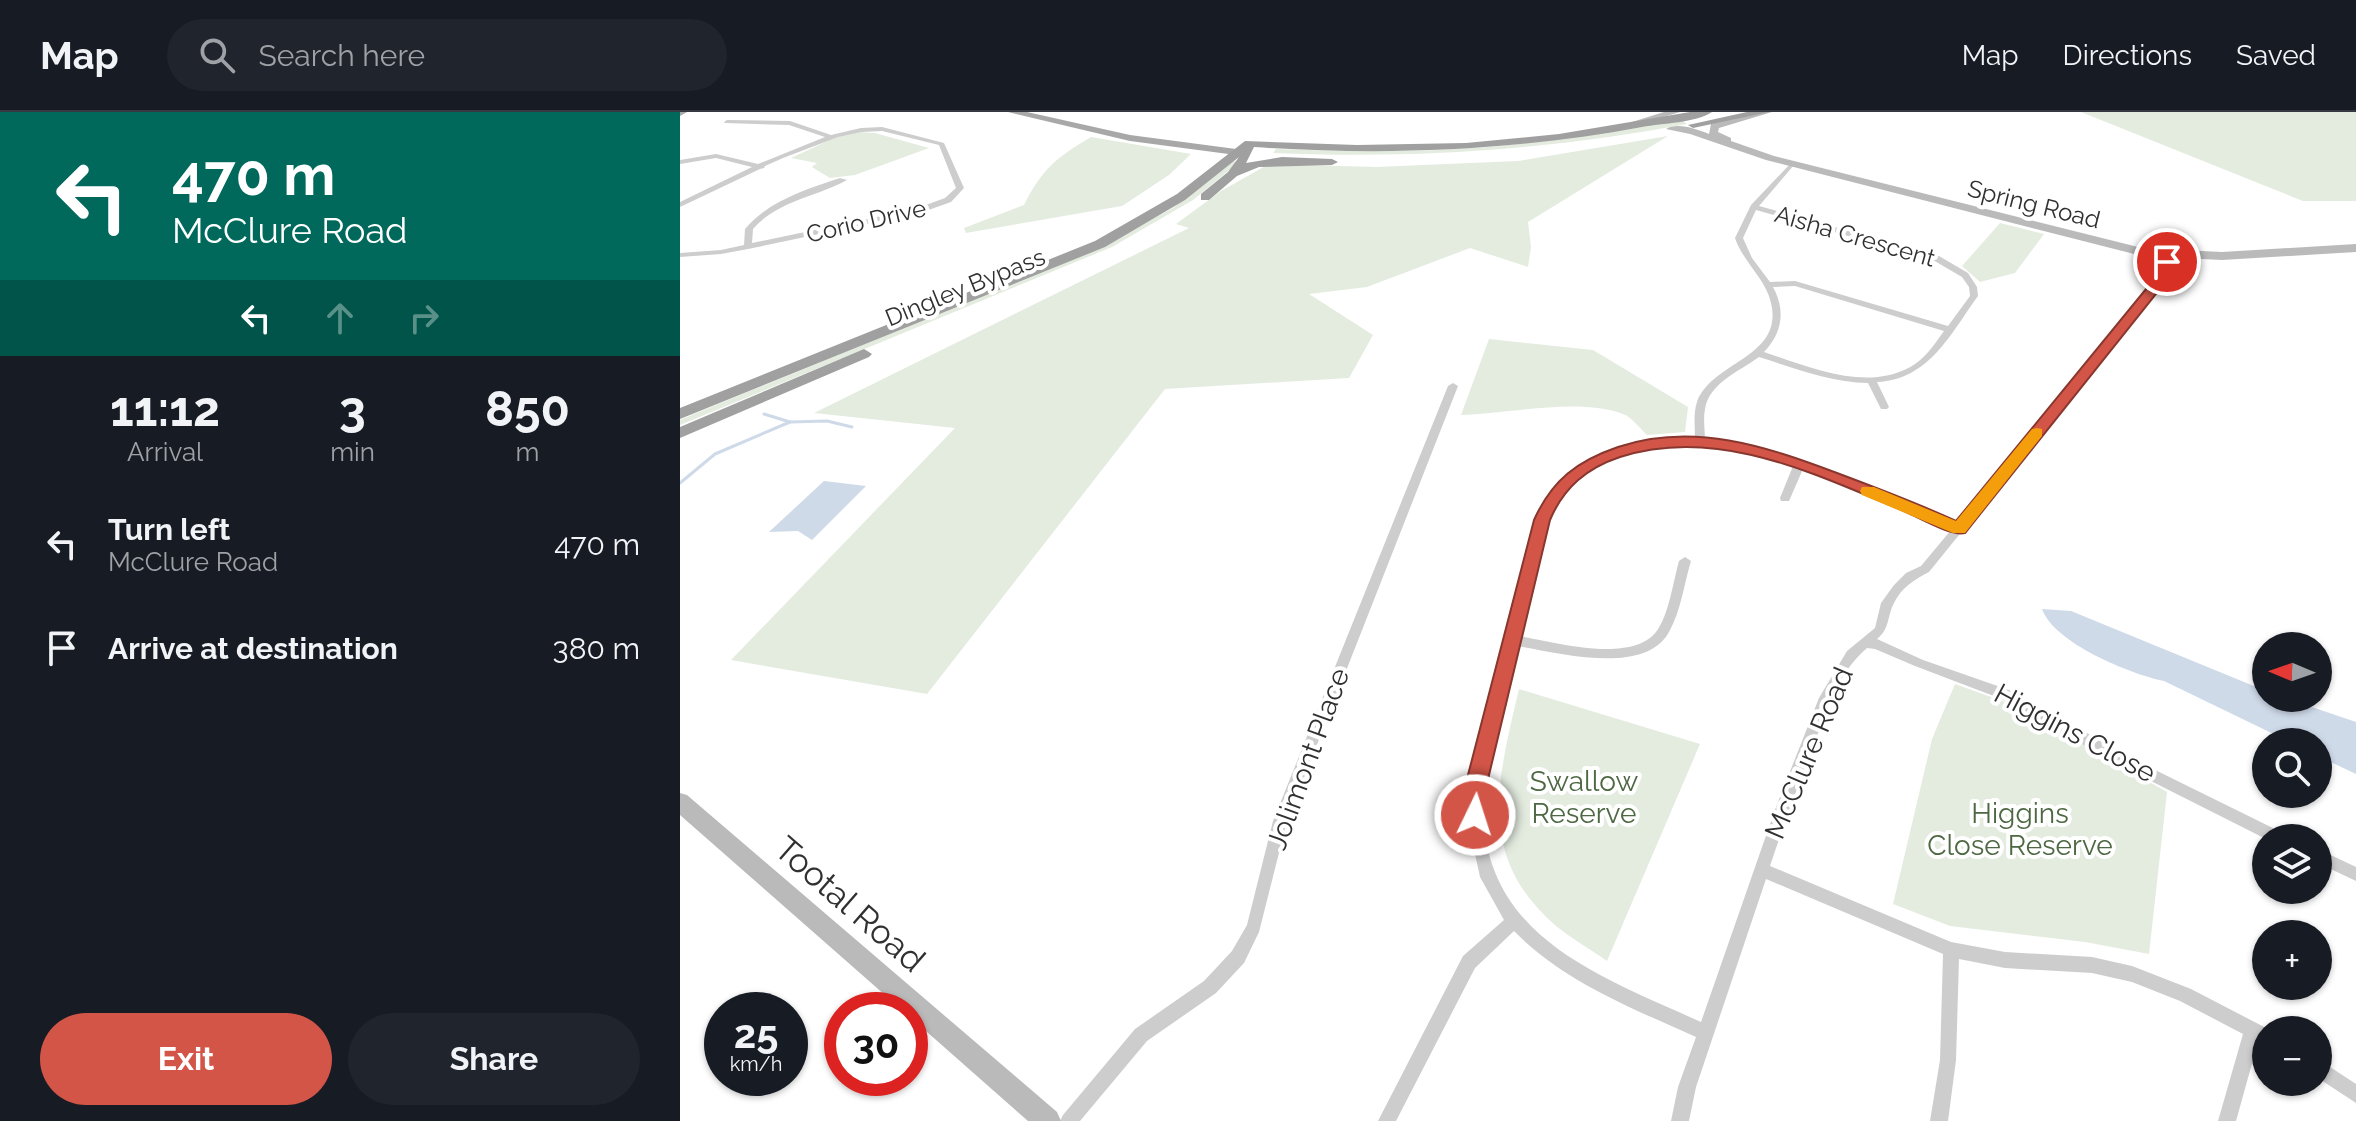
<!DOCTYPE html>
<meta charset="utf-8">
<style>
:root{--surface:#171b24;--page:#20242c;--text:#f1f3f6;--muted:#9ea1a6;--line:#363941;--accent:#d25548}
body{margin:0;font-family:Raleway,sans-serif;background:var(--page);color:var(--text);height:100vh;display:flex;flex-direction:column;font-size:30px;white-space:nowrap}
*{box-sizing:border-box;margin:0}
p{font-size:26px;color:var(--muted)}
.icon{flex:none;width:44px;height:44px;fill:none;stroke:currentColor;stroke-width:2;stroke-linecap:round;stroke-linejoin:round}
.map{position:relative;flex:1;overflow:hidden}
.side{display:flex;flex-direction:column;background:var(--surface);width:680px}
.side>*{flex:none}
.banner{background:#00695c;color:#fff;overflow:hidden}
.needle{width:52px;rotate:272deg}
.buttons{position:absolute;left:1572px;top:520px;display:grid;gap:16px}
.buttons a{display:grid;place-items:center;width:80px;height:80px;border-radius:50%;background:var(--surface);box-shadow:0 2px 6px #0004;font-size:40px}
.speed{position:absolute;left:24px;top:880px;display:flex;gap:16px;font-size:40px;font-weight:700;text-align:center}
.speed>*{display:grid;place-content:center;width:104px;height:104px;border-radius:50%;background:var(--surface);box-shadow:0 2px 6px #0004;line-height:1}
.speed small{font-size:20px;font-weight:400}
.speed .limit{border:12px solid #d22;background:#fff;color:#111}
.pin{position:absolute;display:grid;place-items:center;width:68px;height:68px;color:#fff;margin:-34px;border:4px solid #fff;border-radius:50%;box-shadow:0 2px 8px #0007}
.me{position:absolute;width:88px;margin:-44px;rotate:4deg;stroke-linejoin:round;filter:drop-shadow(0 0 6px #0008)}
.turn{display:flex;align-items:center;gap:28px;height:168px;padding:0 40px;font-size:36px}
.turn .icon{width:104px;height:104px;stroke-width:2.5}
.turn b{display:block;font-size:56px;line-height:68px}
.lanes{display:flex;align-items:center;height:76px;padding:0 40px;background:#0003;justify-content:center;gap:40px;direction:ltr}
.lanes .off{opacity:.35}
.eta{display:flex;justify-content:space-evenly;align-items:center;height:136px;text-align:center}
.eta b{font-size:48px;font-weight:700;line-height:56px}
.cta{display:flex;gap:16px;margin-top:auto;padding:16px 40px}
.cta a{flex:1;height:92px;border-radius:48px;background:var(--accent);color:#fff;font-size:32px;font-weight:700;line-height:92px;text-align:center}
.cta a+a{background:var(--page);color:var(--text)}
ul{padding:0;list-style:none}
li{display:flex;align-items:center;gap:24px;height:104px;padding:0 40px}
li div{flex:1}
li b{display:block;font-size:30px}
li em{font-style:normal}
header{display:flex;align-items:center;gap:48px;box-sizing:border-box;height:112px;padding:0 40px;background:var(--surface);border-bottom:2px solid var(--line)}
header strong{font-size:38px}
nav{display:flex;gap:44px;margin-inline-start:auto;font-size:28px}
.search{width:560px;height:72px;background:var(--page);display:flex;align-items:center;gap:20px;box-sizing:border-box;padding:0 28px;border-radius:44px;color:var(--muted);font-size:30px}
main{display:flex;flex:1;min-height:0}
.map>svg:first-child{display:block}
</style>
<header>
<strong>Map</strong>
<div class="search"><svg class="icon" aria-label="search" viewBox="0 0 24 24"><circle cx="10" cy="10" r="6"/><path d="M15 15l6 6"/></svg>Search here</div>
<nav><a>Map</a><a>Directions</a><a>Saved</a></nav>
</header>
<main>
<section class="side">
<div class="banner">
<div class="turn"><svg class="icon" aria-label="left" viewBox="0 0 24 24"><path d="M17 20v-9H6M10 6l-5 5 5 5"/></svg><div><b>470 m</b>McClure Road</div></div>
<div class="lanes"><svg class="icon" aria-label="left" viewBox="0 0 24 24"><path d="M17 20v-9H6M10 6l-5 5 5 5"/></svg><svg class="icon off" aria-label="ahead" viewBox="0 0 24 24"><path d="M12 20V5M6 11l6-6 6 6"/></svg><svg class="icon off" aria-label="right" viewBox="0 0 24 24"><path d="M7 20v-9h11M14 6l5 5-5 5"/></svg></div>
</div>
<div class="eta">
<div><b>11:12</b><p>Arrival</p></div>
<div><b>3</b><p>min</p></div>
<div><b>850</b><p>m</p></div>
</div>
<ul>
<li><svg class="icon" aria-label="left" viewBox="0 0 24 24"><path d="M17 20v-9H6M10 6l-5 5 5 5"/></svg><div><b>Turn left</b><p>McClure Road</p></div><em>470 m</em></li>
<li><svg class="icon" aria-label="arrive" viewBox="0 0 24 24"><path d="M6 21V4h12l-3 4 3 4H6"/></svg><div><b>Arrive at destination</b></div><em>380 m</em></li>
</ul>
<div class="cta"><a>Exit</a><a>Share</a></div>
</section>
<div class="map">
<svg width="1676" height="1009" viewBox="0 0 1676 1009">
<rect width="100%" height="100%" fill="#fff"/>
<g fill="#e4ece0">
<polygon points="1401,0 1676,0 1676,89 1623,89"/>
<path d="M1000,7L1007,12C869,38 733,47 593,41L596,37C680,40 764,41 848,31C899,25 949,15 1000,7Z"/>
<polygon points="179,20 195,21 249,36 175,63 150,66 132,55 137,51 111,46 156,25"/>
<polygon points="988,24 848,110 851,135 848,155 790,136 687,175 629,182 693,223 669,266 485,277 247,582 51,548 275,316 134,301 509,116 496,112 541,79 589,52 696,55 838,49"/>
<path d="M411,25L511,42L489,63L442,94L286,121L284,116L344,93C362,57 377,45 411,25Z"/>
<polygon points="552,49 559,50 513,88 432,135 0,313 0,308 19,300 421,135 493,96"/>
<polygon points="1320,111 1364,122 1335,161 1300,170 1282,154"/>
<path d="M809,227L913,238L1008,295L1005,320L967,323C960,317 952,305 943,302C899,285 829,302 781,303Z"/>
<polygon points="1275,572 1339,595 1487,680 1469,842 1405,830 1270,814 1213,792 1252,627"/>
<path d="M839,577L1020,632L927,849C910,837 892,827 876,814C795,744 818,667 839,577Z"/>
</g>
<g fill="#cfdae9">
<polygon points="144,369 186,374 132,428 118,419 89,420"/>
<path d="M1362,497L1391,499L1586,579V586H1605L1676,610V662L1638,644V630H1610L1484,569C1450,562 1374,531 1362,497Z"/>
</g>
<g fill="none" stroke-linecap="round" stroke-linejoin="round">
<g stroke="#cfdae9" stroke-width="3">
<polyline points="110,310 147,309 172,315"/>
<polyline points="0,371 35,342 110,310 84,302"/>
</g>
<g fill="#cdcdcd" fill-rule="evenodd">
<path d="M47,8L110,9L151,23L181,16L202,15L264,31L284,76L271,90L240,101L68,137L41,142L0,145V141L41,138L64,133L65,117C88,89 127,77 160,66L167,68C136,85 97,89 73,117L72,131L235,97L265,86L276,76L259,33L202,19L181,20L158,25L103,46L85,54L84,56L80,57L0,95V90L72,55L36,46L0,52V48L36,42L78,52L145,25L109,13L45,11L44,10Z"/>
<path d="M1112,50L1115,52L1114,53L1079,94L1259,144L1288,161L1297,175L1298,184C1271,221 1249,268 1197,270L1209,295L1207,297H1201L1188,271C1150,270 1114,256 1079,245C1060,259 1029,271 1025,297C1023,307 1025,318 1025,329C1113,340 1195,375 1276,411L1483,160L1485,154L1477,142L1484,140L1493,154L1490,162L1249,460C1235,467 1221,476 1214,491C1207,504 1210,517 1197,527L1243,548L1329,578L1461,651L1603,721L1605,726L1586,727L1451,659L1319,586L1235,554L1195,537L1187,536C1157,561 1145,603 1132,638C1117,676 1103,715 1090,754L1271,830L1325,840L1412,845L1452,854L1511,877L1590,918H1586V933L1578,930L1556,1009H1538L1563,922L1500,889L1452,870L1412,861L1325,856L1279,847L1276,948L1268,1009H1250L1260,948L1263,842L1086,767L1016,975L1009,1009H991L998,975L1016,925C952,896 884,870 834,819L795,856L716,1009H698L783,844L824,808L800,765L790,719L791,663L861,396L898,353L945,332L1003,326L1015,327C1015,315 1013,302 1017,290C1032,249 1104,246 1091,191C1086,167 1063,150 1055,126L1071,93ZM1076,98L1253,148L1282,165L1289,175L1290,184L1268,214L1115,169L1090,170L1072,146L1063,126ZM1115,174L1264,219C1256,230 1247,244 1235,252C1190,282 1130,255 1084,240C1102,221 1106,199 1093,175ZM1003,332L1062,340L1113,354L1100,386L1101,389H1109L1123,357L1177,377L1271,418L1241,454L1226,461L1214,473L1201,491L1195,516L1167,539L1139,586L1096,695L1021,910C905,858 787,817 805,664C806,650 812,636 815,622C822,593 830,563 837,534C877,540 964,565 989,520C1001,499 1004,472 1011,449L1005,445L999,449C993,470 989,503 976,520C951,552 874,530 839,524L871,397L906,357L951,337Z"/>
<polygon points="773,271 778,274 607,709 579,820 564,851 536,881 467,929 400,1009 380,1009 383,1003 455,917 524,869 552,839 567,813 593,709 768,274"/>
<polygon points="1638,737 1676,755 1676,769 1638,751"/>
<polygon points="1638,947 1676,972 1676,991 1638,966"/>
</g>
<g fill="#bababa" fill-rule="evenodd">
<polygon points="984,0 1000,0 957,13 952,10"/>
<path d="M1076,0H1092L1039,16L1038,20L1051,26V29L1094,44L1462,136L1542,140L1676,132V140L1542,148L1462,144L1086,48L1010,22L986,17C998,10 1016,17 1029,22L1031,12Z"/>
<polygon points="0,681 7,683 377,1000 381,1009 348,1009 230,905 230,898 222,898 0,703"/>
</g>
<g fill="#a8a8a8" fill-rule="evenodd">
<polygon points="0,0 7,0 0,4"/>
<polygon points="328,0 347,0 450,23 556,37 562,40 556,43 450,29"/>
</g>
<g fill="#a0a0a0" fill-rule="evenodd">
<path d="M1010,0H1032C1015,11 983,11 962,15C833,39 705,44 574,35L566,51L602,45L652,47L658,50L652,53L579,55L557,64L529,88H521V82L548,60L559,45L505,88L425,135L0,307V296L415,129L497,82L565,29L677,33L786,31L879,22Z"/>
<polygon points="1067,0 1089,0 1013,16 1008,13"/>
<polygon points="184,237 192,242 189,245 0,326 0,315"/>
</g>
</g>
<path fill="#d25548" stroke="#88372f" stroke-width="2" d="M1487,146L1493,150L1491,163L1285,421C1270,425 1233,402 1217,396C1130,360 1035,314 940,345C907,356 884,375 870,408L809,663L803,710L795,713L788,710L784,703L788,663L854,408C872,368 897,349 938,335C1014,310 1085,334 1157,361C1197,376 1237,391 1276,409L1480,160L1481,150Z"/>
<polygon fill="#f59e0b" points="1357,316 1362,317 1362,324 1285,421 1273,421 1182,383 1180,379 1182,375 1194,375 1276,409 1352,317"/>
<g text-anchor="middle" dominant-baseline="central" stroke-width="8" stroke-linejoin="round" paint-order="stroke">
<g font-size="24" fill="#303030" stroke="#fff">
<text transform="translate(1354 92) rotate(14)">Spring Road</text>
<text transform="translate(186 109) rotate(-13)">Corio Drive</text>
<text transform="translate(1175 124) rotate(16)">Aisha Crescent</text>
<text transform="translate(285 175) rotate(-22)">Dingley Bypass</text>
</g>
<g font-size="28" fill="#303030" stroke="#fff">
<text transform="translate(1395 621) rotate(28)">Higgins Close</text>
<text transform="translate(1129 641) rotate(-67)">McClure Road</text>
<text transform="translate(628 647) rotate(-70)">Jolimont Place</text>
</g>
<g font-size="28" fill="#4d6842" stroke="#fff">
<text x="904" y="669">Swallow<tspan x="904" dy="32">Reserve</tspan></text>
<text x="1340" y="701">Higgins<tspan x="1340" dy="32">Close Reserve</tspan></text>
</g>
<g font-size="34" fill="#303030" stroke="#fff">
<text transform="translate(170 792) rotate(41)">Tootal Road</text>
</g>
</g>
</svg>
<div class="buttons">
<a><svg class="needle" viewBox="-14 -14 28 28"><path d="M0-13l5 13h-10z" fill="#e53935"/><path d="M0 13l5-13h-10z" fill="#9ea1a6"/></svg></a>
<a><svg class="icon" aria-label="search" viewBox="0 0 24 24"><circle cx="10" cy="10" r="6"/><path d="M15 15l6 6"/></svg></a>
<a><svg class="icon" aria-label="layers" viewBox="0 0 24 24"><path d="M12 4l9 5-9 5-9-5zM3 14l9 5 9-5"/></svg></a>
<a>+</a>
<a>−</a>
</div>
<div class="speed"><div>25<small>km/h</small></div><div class="limit">30</div></div>
<div class="pin" style="left:1487px;top:150px;background:#d93025"><svg class="icon" aria-label="arrive" viewBox="0 0 24 24"><path d="M6 21V4h12l-3 4 3 4H6"/></svg></div>
<svg class="me" style="left:795px;top:703px" viewBox="-20 -20 40 40"><circle r="17" fill="#d25548" stroke="#fff" stroke-width="3"/><path d="M0-11L8 9 0 5-8 9z" fill="#fff"/></svg>
</div>
</main>
